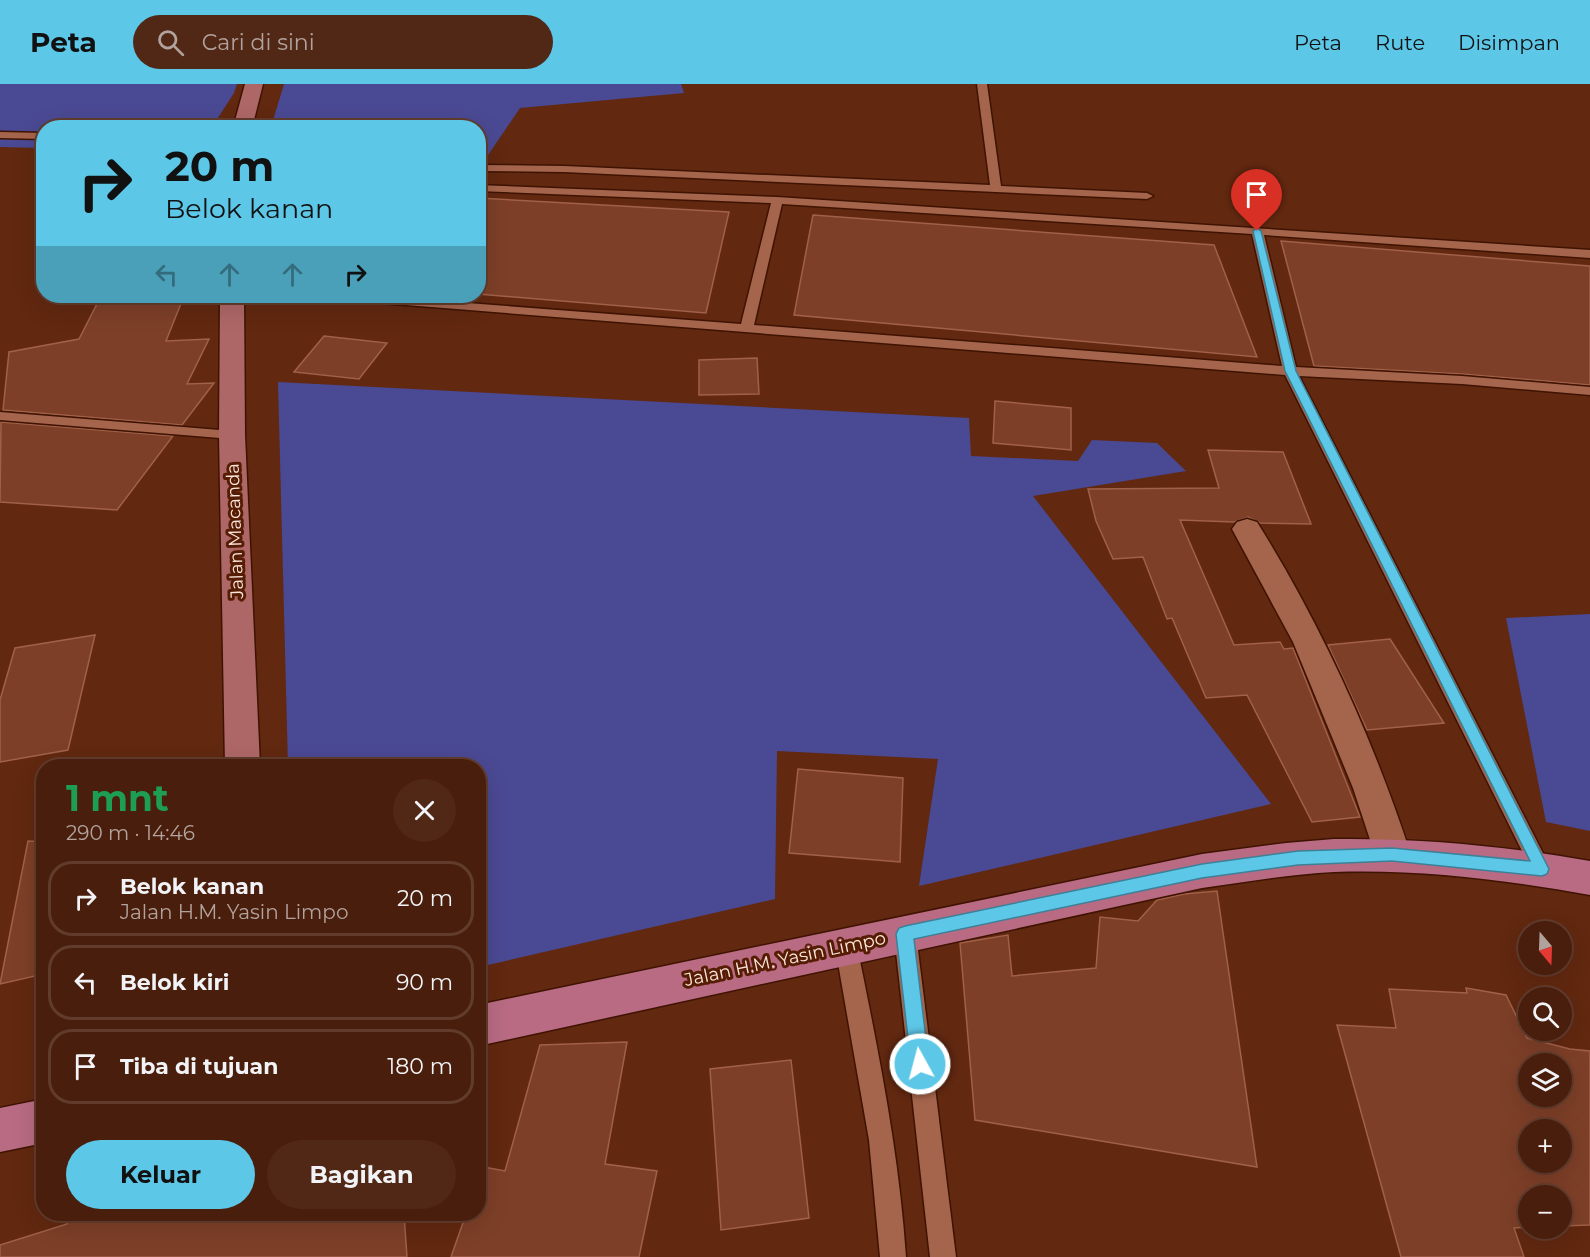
<!DOCTYPE html>
<html lang="id">
<meta charset="utf-8">
<style>
:root{--surface:#4a1e0c;--page:#512715;--text:#f1f3f6;--muted:#b2a29d;--line:#613c2d;--accent:#5dc7e8}
body{margin:0;font-family:Montserrat,sans-serif;background:var(--page);color:var(--text);height:100vh;display:flex;flex-direction:column;font-size:22px;white-space:nowrap}
*{box-sizing:border-box;margin:0}
p{font-size:20px;color:var(--muted)}
.icon{flex:none;width:33px;height:33px;fill:none;stroke:currentColor;stroke-width:2;stroke-linecap:round;stroke-linejoin:round}
.map{position:relative;flex:1;overflow:hidden}
.sheet{position:absolute;left:36px;top:675px;width:450px;height:462px;display:flex;flex-direction:column;background:var(--surface);border-radius:24px;box-shadow:0 6px 24px #0002,0 0 0 2px var(--line)}
.sheet>*{flex:none}
.guide{position:absolute;left:36px;top:36px;width:450px;height:183px;border-radius:24px;box-shadow:0 6px 24px #0002,0 0 0 2px var(--line);background:#5dc7e8;color:#111;overflow:hidden}
.needle{width:39px;rotate:161deg}
.fabs{position:absolute;left:1518px;top:837px;display:grid;gap:12px}
.fabs a{display:grid;place-items:center;width:54px;height:54px;border-radius:50%;background:var(--surface);box-shadow:0 6px 24px #0002,0 0 0 2px var(--line);font-size:30px}
.pin{position:absolute;display:grid;place-items:center;width:51px;height:51px;color:#fff;margin:-62px -26px;border-radius:50% 50% 50% 0;rotate:-45deg;box-shadow:0 0 6px #0007}
.pin .icon{rotate:45deg}
.me{position:absolute;width:66px;margin:-33px;rotate:353deg;stroke-linejoin:round;filter:drop-shadow(0 0 4px #0008)}
.turn{display:flex;align-items:center;gap:21px;height:126px;padding:0 30px;font-size:27px}
.turn .icon{width:78px;height:78px;stroke-width:2.5}
.turn b{display:block;font-size:42px;line-height:51px}
.lanes{display:flex;align-items:center;height:57px;padding:0 30px;background:#0003;justify-content:center;gap:30px;direction:ltr}
.lanes .off{opacity:.35}
.round{display:grid;place-items:center;flex:none;width:63px;height:63px;border-radius:32px;background:var(--page)}
.overview{display:flex;align-items:center;justify-content:space-between;height:102px;padding:0 30px}
h1{font-size:36px;font-weight:700;line-height:45px;color:#1e9e55}
.primary-button{display:flex;gap:12px;margin-top:auto;padding:12px 30px}
.primary-button a{flex:1;height:69px;border-radius:36px;background:var(--accent);color:#111;font-size:24px;font-weight:700;line-height:69px;text-align:center}
.primary-button a+a{background:var(--page);color:var(--text)}
ul{padding:0;list-style:none}
li{display:flex;align-items:center;gap:18px;height:75px;margin:0 12px 9px;padding:0 18px;border:3px solid var(--line);border-radius:24px}
li div{flex:1}
li b{display:block;font-size:22px}
li em{font-style:normal}
header{display:flex;align-items:center;gap:36px;box-sizing:border-box;height:84px;padding:0 30px;background:var(--accent);color:#111}
header strong{font-size:28px}
nav{display:flex;gap:33px;margin-inline-start:auto;font-size:21px}
.search{width:420px;height:54px;background:var(--page);display:flex;align-items:center;gap:15px;box-sizing:border-box;padding:0 21px;border-radius:33px;color:var(--muted);font-size:22px}
.map>svg:first-child{display:block}
</style>
<header>
<strong>Peta</strong>
<div class="search"><svg class="icon" aria-label="search" viewBox="0 0 24 24"><circle cx="10" cy="10" r="6"/><path d="M15 15l6 6"/></svg>Cari di sini</div>
<nav><a>Peta</a><a>Rute</a><a>Disimpan</a></nav>
</header>
<div class="map">
<svg width="1590" height="1173" viewBox="0 0 1590 1173">
<rect width="100%" height="100%" fill="#622810"/>
<g fill="#4a4993">
<polygon points="0,0 237,0 234,9 212,43 44,44 43,64 0,63"/>
<polygon points="284,0 681,0 684,9 520,24 486,74 479,74 478,44 271,43"/>
<polygon points="278,298 969,334 971,372 1078,377 1092,356 1157,359 1186,387 1033,412 1271,720 919,802 938,675 777,667 775,815 479,883 478,682 288,682"/>
<polygon points="1590,530 1590,747 1546,738 1506,534"/>
</g>
<g fill="#7d3f28" stroke="#a16048" stroke-width="1.5" fill-rule="evenodd">
<polygon points="478,114 729,128 706,229 478,210"/>
<polygon points="813,131 1214,161 1257,273 794,231"/>
<polygon points="1281,157 1590,182 1590,301 1462,290 1314,282"/>
<polygon points="101,212 184,212 166,257 209,255 187,300 214,299 182,341 3,326 9,268 79,255"/>
<polygon points="324,252 387,259 359,295 294,288"/>
<polygon points="757,274 759,310 699,311 699,276"/>
<polygon points="995,317 1071,324 1071,366 993,359"/>
<polygon points="1,338 173,352 117,426 0,418"/>
<polygon points="1208,366 1283,368 1311,440 1260,439 1248,433 1234,438 1180,436 1234,561 1280,558 1284,565 1293,564 1360,733 1312,738 1247,611 1206,614 1172,534 1167,535 1143,473 1113,475 1096,437 1088,405 1219,404"/>
<polygon points="95,551 68,666 0,678 0,616 15,564"/>
<polygon points="1390,555 1444,639 1367,646 1328,561"/>
<polygon points="798,685 903,694 900,778 789,769"/>
<polygon points="28,757 44,758 44,890 0,900"/>
<polygon points="1217,807 1257,1083 975,1036 960,859 1008,851 1012,892 1096,884 1100,833 1138,837 1157,816 1184,810"/>
<path d="M1466,904L1506,911L1527,954L1570,965L1590,967V1141L1562,1142V1112H1528V1143L1514,1144L1524,1173H1401L1337,941L1396,944L1389,905L1467,909ZM1528,980H1562V1012H1528ZM1528,1046H1562V1078H1528Z"/>
<polygon points="627,958 605,1080 657,1087 639,1173 451,1173 466,1130 478,1130 478,1082 505,1087 540,961"/>
<polygon points="791,976 809,1134 721,1146 710,985"/>
<polygon points="68,1130 404,1130 407,1173 0,1173 0,1161 67,1140"/>
</g>
<g fill="none" stroke-linecap="round" stroke-linejoin="round">
<defs>
<g id="lane">
<polygon points="977,0 987,0 1001,102 1147,109 1153,112 1147,115 564,88 478,87 478,81 564,82 990,101"/>
<polygon points="0,48 44,49 44,55 0,54"/>
<path d="M478,101L777,113L1590,166V174L1264,151L1296,283L1462,292L1590,303V311L1462,300L1299,292L1548,779L1551,785L1548,791L1541,794L1534,791L1285,291L330,215L328,212H376L741,240L771,119L478,107ZM782,120L1252,150L1282,282L754,241Z"/>
<polygon points="0,328 232,347 239,351 232,355 0,336"/>
<polygon points="905,840 913,843 916,850 956,1173 930,1173 894,850 897,843"/>
<path d="M846,852L854,855L857,862C878,965 899,1068 906,1173H880L869,1056L835,862L838,855Z"/>
</g>
<path id="street" d="M1247,435L1257,438C1322,542 1373,655 1411,771L1405,783L1392,787L1379,783L1353,704L1293,558L1232,445L1237,438Z"/>
<g id="secondary">
<polygon points="245,0 263,0 252,44 233,44"/>
<polygon points="220,212 244,212 245,351 260,682 225,682 219,351"/>
</g>
<g id="primary">
<path d="M1334,755C1421,754 1505,762 1590,777V811C1506,796 1420,785 1334,788C1290,790 1246,798 1202,804L478,962V921L1202,770L1286,759Z"/>
<polygon points="44,1015 44,1059 0,1068 0,1024"/>
</g>
</defs>
<use href="#lane" stroke="#3f1302" stroke-width="3"/>
<use href="#street" stroke="#3f1302" stroke-width="3"/>
<use href="#secondary" stroke="#3f1302" stroke-width="3"/>
<use href="#primary" stroke="#3f1302" stroke-width="3"/>
<use href="#lane" fill="#a5644c" fill-rule="evenodd"/>
<use href="#street" fill="#a5644c" fill-rule="evenodd"/>
<use href="#secondary" fill="#ae6767" fill-rule="evenodd"/>
<use href="#primary" fill="#b86b83" fill-rule="evenodd"/>
</g>
<polygon fill="#5dc7e8" stroke="#3c8197" stroke-width="1.5" points="1257,144 1261,147 1296,287 1549,785 1547,790 1542,792 1392,777 1298,781 1202,794 914,855 929,980 927,987 920,989 914,987 911,980 896,850 899,844 905,842 1202,780 1298,767 1392,764 1530,777 1285,287 1253,147"/>
<g text-anchor="middle" dominant-baseline="central" stroke-width="6" stroke-linejoin="round" paint-order="stroke">
<g font-size="18" fill="#fce6dd" stroke="#561d04">
<text transform="translate(235 447) rotate(-92)">Jalan Macanda</text>
<text transform="translate(785 875) rotate(-12)">Jalan H.M. Yasin Limpo</text>
</g>
</g>
</svg>
<div class="fabs">
<a><svg class="needle" viewBox="-14 -14 28 28"><path d="M0-13l5 13h-10z" fill="#e53935"/><path d="M0 13l5-13h-10z" fill="#b2a29d"/></svg></a>
<a><svg class="icon" aria-label="search" viewBox="0 0 24 24"><circle cx="10" cy="10" r="6"/><path d="M15 15l6 6"/></svg></a>
<a><svg class="icon" aria-label="layers" viewBox="0 0 24 24"><path d="M12 4l9 5-9 5-9-5zM3 14l9 5 9-5"/></svg></a>
<a>+</a>
<a>−</a>
</div>
<div class="pin" style="left:1257px;top:147px;background:#d93025"><svg class="icon" aria-label="arrive" viewBox="0 0 24 24"><path d="M6 21V4h12l-3 4 3 4H6"/></svg></div>
<svg class="me" style="left:920px;top:980px" viewBox="-20 -20 40 40"><circle r="17" fill="#5dc7e8" stroke="#fff" stroke-width="3"/><path d="M0-11L8 9 0 5-8 9z" fill="#fff"/></svg>
<div class="guide">
<div class="turn"><svg class="icon" aria-label="right" viewBox="0 0 24 24"><path d="M7 20v-9h11M14 6l5 5-5 5"/></svg><div><b>20 m</b>Belok kanan</div></div>
<div class="lanes"><svg class="icon off" aria-label="left" viewBox="0 0 24 24"><path d="M17 20v-9H6M10 6l-5 5 5 5"/></svg><svg class="icon off" aria-label="ahead" viewBox="0 0 24 24"><path d="M12 20V5M6 11l6-6 6 6"/></svg><svg class="icon off" aria-label="ahead" viewBox="0 0 24 24"><path d="M12 20V5M6 11l6-6 6 6"/></svg><svg class="icon" aria-label="right" viewBox="0 0 24 24"><path d="M7 20v-9h11M14 6l5 5-5 5"/></svg></div>
</div>
<section class="sheet">
<div class="overview"><div><h1>1 mnt</h1><p>290 m · 14:46</p></div><a class="round"><svg class="icon" aria-label="close" viewBox="0 0 24 24"><path d="M6 6l12 12M18 6L6 18"/></svg></a></div>
<ul>
<li><svg class="icon" aria-label="right" viewBox="0 0 24 24"><path d="M7 20v-9h11M14 6l5 5-5 5"/></svg><div><b>Belok kanan</b><p>Jalan H.M. Yasin Limpo</p></div><em>20 m</em></li>
<li><svg class="icon" aria-label="left" viewBox="0 0 24 24"><path d="M17 20v-9H6M10 6l-5 5 5 5"/></svg><div><b>Belok kiri</b></div><em>90 m</em></li>
<li><svg class="icon" aria-label="arrive" viewBox="0 0 24 24"><path d="M6 21V4h12l-3 4 3 4H6"/></svg><div><b>Tiba di tujuan</b></div><em>180 m</em></li>
</ul>
<div class="primary-button"><a>Keluar</a><a>Bagikan</a></div>
</section>
</div>
